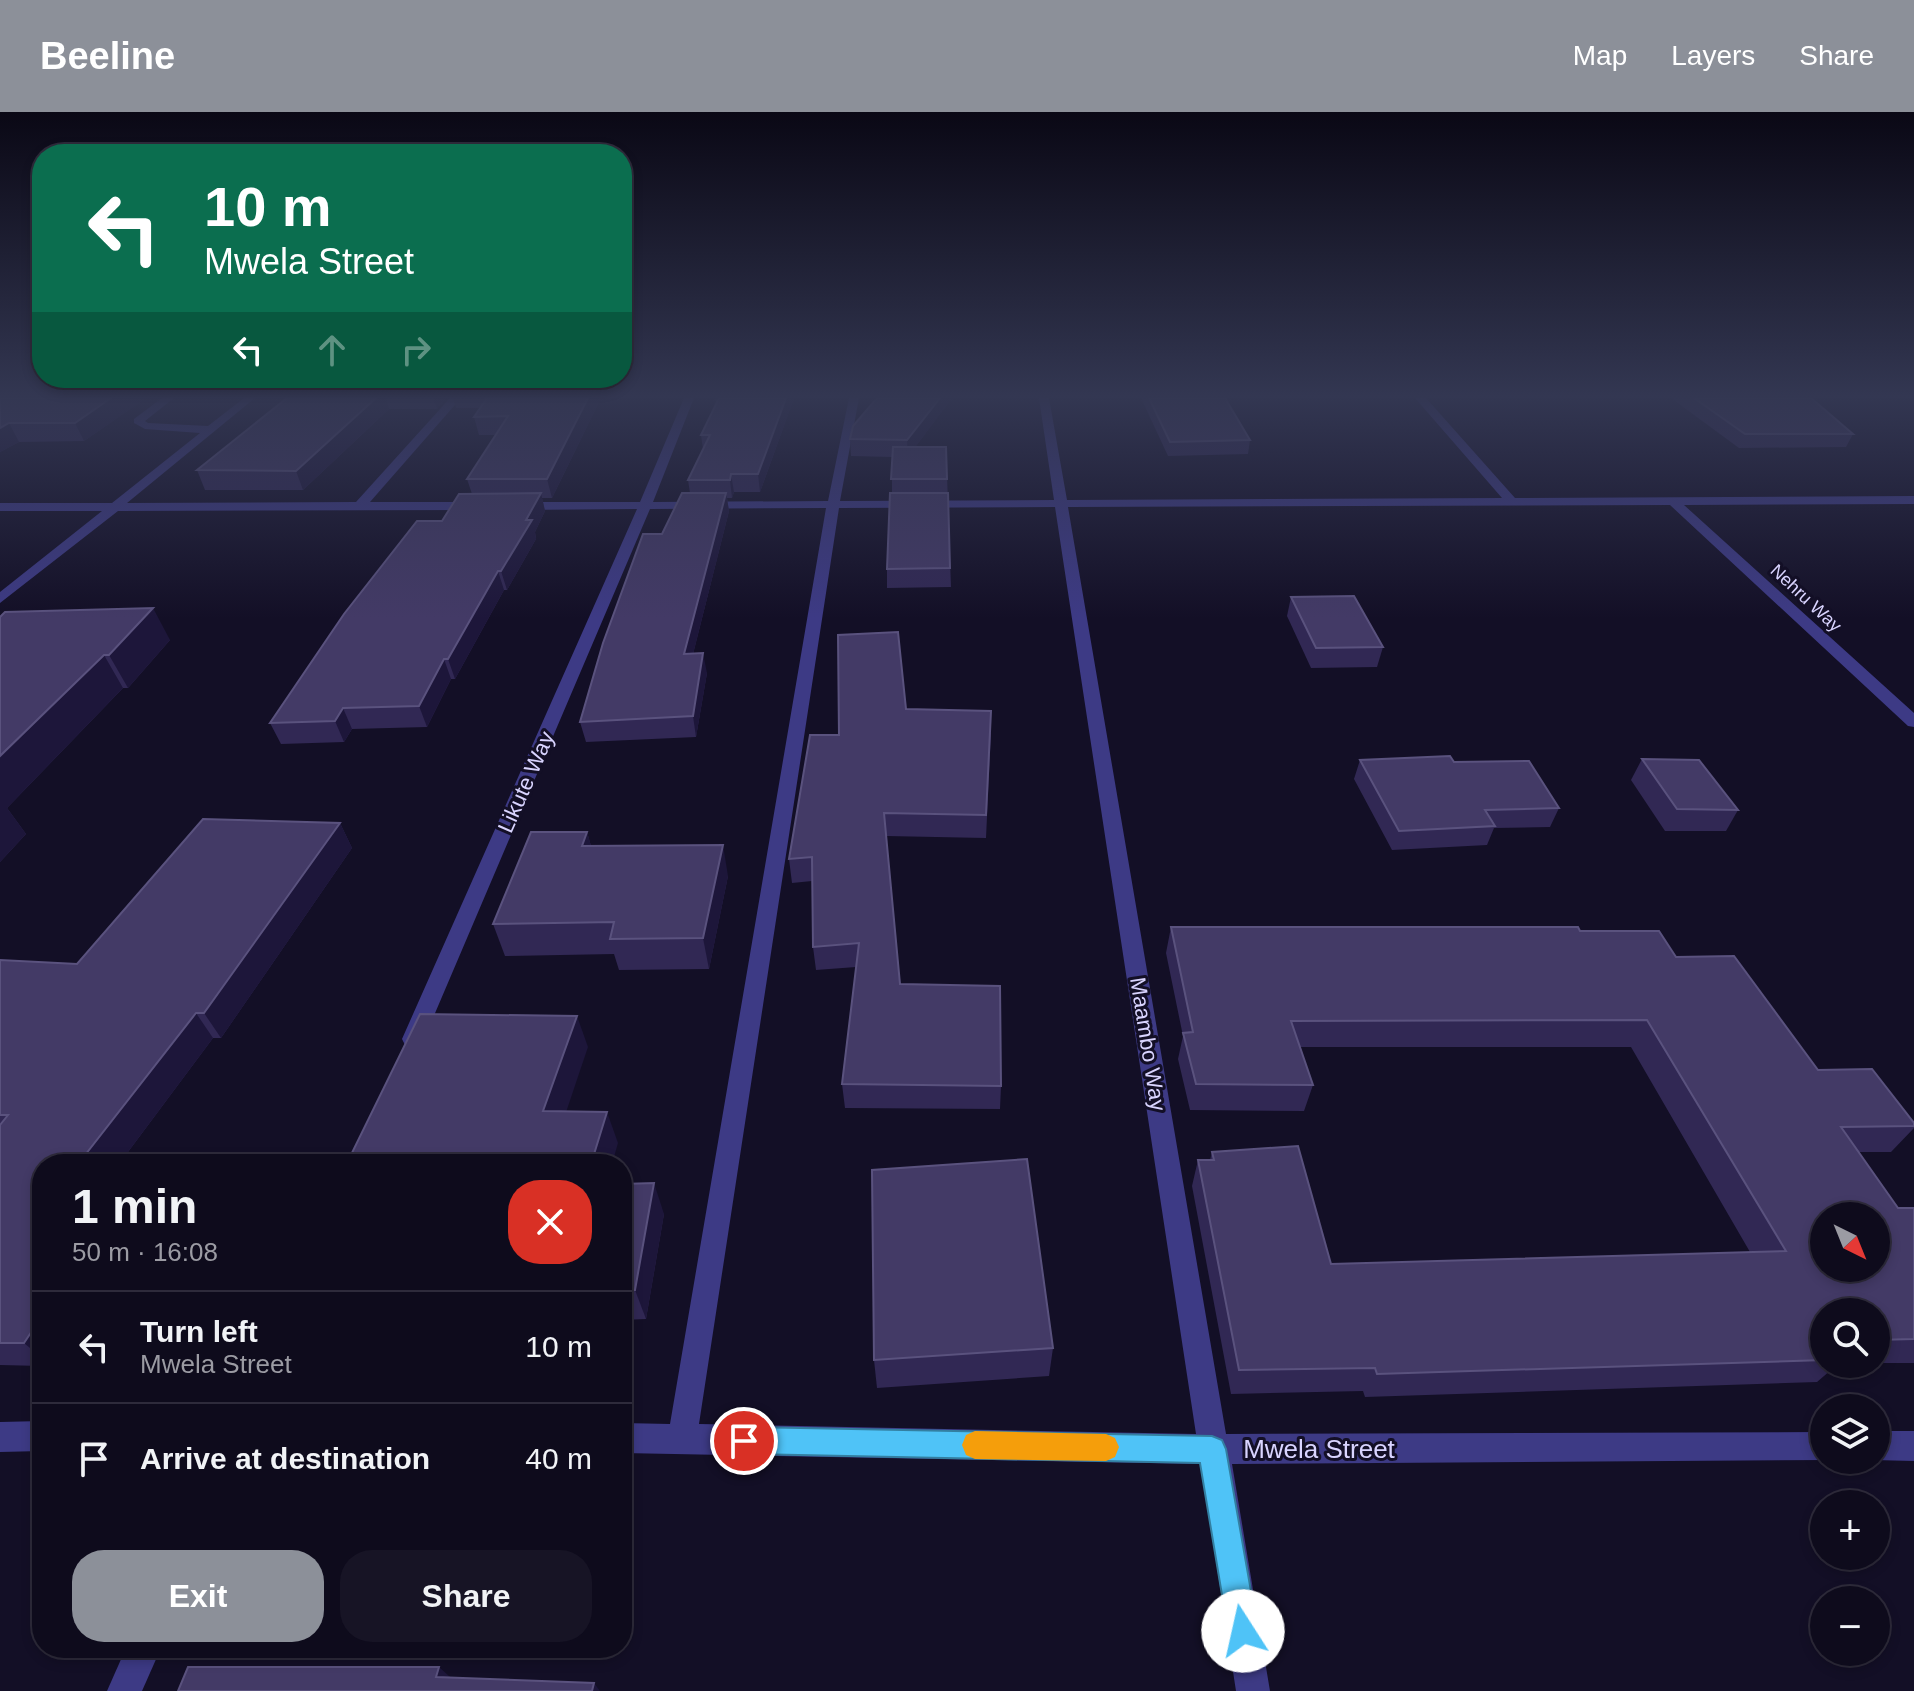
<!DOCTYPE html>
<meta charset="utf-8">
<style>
:root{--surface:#0e0b1c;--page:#171425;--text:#f1f3f6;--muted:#9b9ba3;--line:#2e2b3b;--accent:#8c9099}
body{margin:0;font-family:Arial,sans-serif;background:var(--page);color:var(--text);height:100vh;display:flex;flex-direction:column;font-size:30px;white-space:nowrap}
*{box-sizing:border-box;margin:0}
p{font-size:26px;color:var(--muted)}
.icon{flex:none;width:44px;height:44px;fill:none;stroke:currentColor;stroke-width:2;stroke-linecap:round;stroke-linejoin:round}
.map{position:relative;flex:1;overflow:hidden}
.panel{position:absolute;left:32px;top:1042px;width:600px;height:504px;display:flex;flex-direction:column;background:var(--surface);border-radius:32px;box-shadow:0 4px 12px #0003,0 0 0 2px var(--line)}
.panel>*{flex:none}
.guide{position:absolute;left:32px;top:32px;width:600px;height:244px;border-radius:32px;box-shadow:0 4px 12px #0003,0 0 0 2px var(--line);background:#0b6e4f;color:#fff;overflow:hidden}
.needle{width:52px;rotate:137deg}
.buttons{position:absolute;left:1810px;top:1090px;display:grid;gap:16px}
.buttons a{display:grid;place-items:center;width:80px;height:80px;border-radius:50%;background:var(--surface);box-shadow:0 4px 12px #0003,0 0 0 2px var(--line);font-size:40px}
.pin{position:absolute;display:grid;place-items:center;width:68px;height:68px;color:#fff;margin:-34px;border:4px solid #fff;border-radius:50%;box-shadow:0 2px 8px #0007}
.me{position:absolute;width:88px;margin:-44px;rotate:350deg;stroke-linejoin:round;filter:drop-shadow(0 0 6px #0008)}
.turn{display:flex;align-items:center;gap:28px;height:168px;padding:0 40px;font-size:36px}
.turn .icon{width:104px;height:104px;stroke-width:2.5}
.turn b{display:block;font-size:56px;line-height:68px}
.lanes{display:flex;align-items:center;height:76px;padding:0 40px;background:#0003;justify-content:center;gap:40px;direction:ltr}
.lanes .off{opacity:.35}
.round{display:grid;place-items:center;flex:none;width:84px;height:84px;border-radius:32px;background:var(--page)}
.summary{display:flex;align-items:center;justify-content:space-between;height:136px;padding:0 40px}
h1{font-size:48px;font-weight:600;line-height:60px}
.primary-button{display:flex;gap:16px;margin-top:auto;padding:16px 40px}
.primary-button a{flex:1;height:92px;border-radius:32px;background:var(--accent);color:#fff;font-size:32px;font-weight:600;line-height:92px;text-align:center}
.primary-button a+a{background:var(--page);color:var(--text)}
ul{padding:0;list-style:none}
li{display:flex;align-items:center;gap:24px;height:112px;padding:0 40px;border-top:2px solid var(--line)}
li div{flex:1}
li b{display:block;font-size:30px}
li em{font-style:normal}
header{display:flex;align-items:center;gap:48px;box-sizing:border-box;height:112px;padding:0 40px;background:var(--accent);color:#fff}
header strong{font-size:38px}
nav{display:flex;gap:44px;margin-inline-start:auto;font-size:28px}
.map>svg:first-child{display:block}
</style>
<header>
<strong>Beeline</strong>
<nav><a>Map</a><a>Layers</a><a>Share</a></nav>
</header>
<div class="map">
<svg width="1914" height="1579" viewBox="0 0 1914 1579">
<rect width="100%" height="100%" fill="#130f26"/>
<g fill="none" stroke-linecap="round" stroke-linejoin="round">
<g fill="#3d3a85" fill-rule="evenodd">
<polygon points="162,286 174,286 145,309 148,311 208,314 244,286 255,286 127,391 356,390 450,286 461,286 370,390 476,390 482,394 476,398 118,399 0,491 0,480 102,399 0,399 0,391 112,391 200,321 145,317 134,311 134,307"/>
<path d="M684,286H694L653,390L828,389L849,286H859L840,389L1054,388L1039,286H1049L1067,388L1502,386L1415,286H1426L1515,386L1914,384V392L1684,393L1914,601V615L1908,614L1670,393L1068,395L1226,1322L1824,1320V1348H1829L1232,1352L1270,1579H1236L1201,1352L622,1341V1311L670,1312L826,396L650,397L424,927L421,933L413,936L405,933L402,927L637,397L516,398L510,394L516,390H640ZM1055,395L1196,1322L699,1312L839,396Z"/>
<polygon points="42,1309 42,1339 0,1340 0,1310"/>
<polygon points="1876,1319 1914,1319 1914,1349 1873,1348 1876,1348"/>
<polygon points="126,1536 161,1536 142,1579 107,1579"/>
</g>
</g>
<g fill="#312854">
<polygon points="0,286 146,286 84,329 19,330 0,340"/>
<polygon points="287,286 446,286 437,297 389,297 303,378 205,378 197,358"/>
<polygon points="453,286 601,286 552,386 542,386 545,399 535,420 536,427 507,478 504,478 455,567 451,567 427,615 352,617 344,630 281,632 270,611 442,409 472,382 467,367 496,323 479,323 474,305 480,296 456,296"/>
<polygon points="715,286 794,286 760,380 734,380 732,386 727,386 729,399 693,542 707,561 696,625 586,630 580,610 662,422 690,381 688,368 703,337 701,323 716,293"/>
<polygon points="877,286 952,286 915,335 946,335 951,475 887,476 887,457 892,381 892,345 851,344 850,327"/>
<polygon points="1141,286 1225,286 1250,328 1248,342 1168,344"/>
<polygon points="1671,286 1811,286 1853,322 1846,335 1739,336"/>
<polygon points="1291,485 1383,535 1377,555 1311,556 1287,504"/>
<polygon points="0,505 170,528 128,576 123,576 7,696 26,722 0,750"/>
<polygon points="906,597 991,621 986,726 886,724 900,872 1001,974 1000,997 845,996 842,972 856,855 816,858 813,835 812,769 792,771 789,747 839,623"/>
<polygon points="1642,647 1738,698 1726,719 1665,719 1631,668"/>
<polygon points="1360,648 1454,650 1559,696 1550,715 1494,716 1487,733 1392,738 1354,667"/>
<polygon points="340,711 352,736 221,926 213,926 119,1052 42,1052 42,1254 0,1253 0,848 77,852"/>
<polygon points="587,720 591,734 728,764 709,857 619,858 614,842 505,844 493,812"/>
<polygon points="1171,815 1580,819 1676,845 1818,958 1914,1011 1914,1016 1891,1040 1859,1040 1898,1096 1914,1096 1914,1251 1876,1251 1876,1200 1824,1200 1824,1252 1838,1252 1817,1270 1365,1285 1363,1279 1231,1282 1192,1074 1198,1048 1210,1048 1212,1040 1331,1152 1750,1140 1631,935 1300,935 1313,973 1304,999 1190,998 1178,947 1183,924 1166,841"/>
<polygon points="622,1072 664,1102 646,1207 622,1208"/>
<polygon points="1053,1236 1049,1264 877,1276 874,1248"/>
</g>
<g fill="#1d163a">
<polygon points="111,286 146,286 84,329 75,311"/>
<polygon points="376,286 386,286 389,297 303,378 296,359"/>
<polygon points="433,286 446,286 437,297"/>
<polygon points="588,286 601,286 552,386 547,367"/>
<polygon points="786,286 794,286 760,380 758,362"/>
<polygon points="940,286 952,286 908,345 907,328"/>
<polygon points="9,311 19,330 0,340 0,316"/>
<polygon points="731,362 734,380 732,386 730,368"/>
<polygon points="541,381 545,399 535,420 536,427 507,478 501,459"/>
<polygon points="726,381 729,399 688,562 684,542"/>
<polygon points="498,459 504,478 455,567 448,547"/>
<polygon points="153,496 170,528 128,576 109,543"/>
<polygon points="703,541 707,561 696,625 693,604"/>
<polygon points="104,543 123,576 7,696 26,722 0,750 0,644"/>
<polygon points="444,547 451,567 427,615 419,594"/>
<polygon points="343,596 352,617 344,630 335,609"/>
<polygon points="340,711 352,736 221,926 204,901"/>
<polygon points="587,720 596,751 582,734"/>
<polygon points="723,733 728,764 709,857 703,826"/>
<polygon points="196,901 213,926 119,1052 78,1052"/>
<polygon points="577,904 588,935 556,1030 543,999"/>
<polygon points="607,1000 618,1031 612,1052 591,1052"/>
<polygon points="654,1071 664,1102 646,1207 635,1178"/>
<polygon points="42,1204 42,1246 24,1231"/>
<polygon points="439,1555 459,1573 436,1565"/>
<polygon points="594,1571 600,1579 592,1579"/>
</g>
<g fill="#433a66" stroke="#5a527e" stroke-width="2" fill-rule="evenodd">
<polygon points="0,286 111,286 75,311 9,311 0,316"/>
<polygon points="287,286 376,286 296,359 197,358"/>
<polygon points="487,286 588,286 547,367 467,367 508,304 474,305"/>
<polygon points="719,286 786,286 758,362 731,362 730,368 688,368 710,323 701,323"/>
<polygon points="877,286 940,286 907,328 850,327 853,314"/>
<polygon points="1149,286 1225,286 1250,328 1170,330"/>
<polygon points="1694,286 1811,286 1853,322 1745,322"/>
<polygon points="893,335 946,335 947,367 891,367"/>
<polygon points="541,381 526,408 532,408 501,459 498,459 448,547 444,547 419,594 343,596 335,609 270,611 344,502 417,409 442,409 459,382"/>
<polygon points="682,381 726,381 684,542 703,541 693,604 580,610 603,531 643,422 662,422"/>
<polygon points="890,381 948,381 950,456 887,457"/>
<polygon points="1354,484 1383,535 1316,536 1291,485"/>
<polygon points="153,496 109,543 104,543 0,644 0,505 5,500"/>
<polygon points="898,520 906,597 991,599 986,703 884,701 900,872 1000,874 1001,974 842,972 859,831 813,835 812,745 789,747 810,623 839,623 838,523"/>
<polygon points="1450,644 1454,650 1529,649 1559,696 1485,698 1495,714 1399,719 1360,648"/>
<polygon points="1642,647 1699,648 1738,698 1677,697"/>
<polygon points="203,707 340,711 204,901 196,901 78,1052 42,1052 42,1204 24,1231 0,1231 0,1013 8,1003 0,1003 0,848 77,852"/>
<polygon points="531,720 587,720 582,734 723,733 703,826 610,827 614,810 493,812"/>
<path d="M1171,815H1578L1580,819H1659L1676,845L1734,844L1818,958L1872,957L1914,1011V1014L1841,1015L1898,1096H1914V1227L1876,1228V1200H1824V1248L1377,1262L1375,1256L1239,1258L1198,1048H1214L1212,1040L1298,1034L1331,1152L1786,1139L1647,908L1291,909L1313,973L1196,972L1183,921L1193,920ZM1824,1104H1876V1156H1824Z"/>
<polygon points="420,902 577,904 543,999 607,1000 591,1052 347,1051"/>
<polygon points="1027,1047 1053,1236 874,1248 872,1058"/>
<polygon points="654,1071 635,1178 622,1178 622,1072"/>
<polygon points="188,1555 439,1555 436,1565 594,1571 592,1579 178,1579"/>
</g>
<linearGradient id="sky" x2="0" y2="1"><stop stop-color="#0a0815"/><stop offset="0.56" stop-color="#333752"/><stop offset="1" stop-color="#333752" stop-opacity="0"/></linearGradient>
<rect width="1914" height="507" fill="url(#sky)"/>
<polygon fill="#4fc3f7" stroke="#337fa1" stroke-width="2" points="744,1315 1212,1324 1222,1328 1226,1337 1258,1519 1254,1529 1243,1534 1232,1529 1228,1519 1200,1351 744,1342 734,1338 730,1329 734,1319"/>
<polygon fill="#f59e0b" points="975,1319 1106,1322 1115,1326 1119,1335 1115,1345 1106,1349 975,1347 966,1343 962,1333 966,1323"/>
<g text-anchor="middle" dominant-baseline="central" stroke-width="6" stroke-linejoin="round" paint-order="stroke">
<g font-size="18" fill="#d9d4ff" stroke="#130f26">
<text transform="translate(1806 486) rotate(43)">Nehru Way</text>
</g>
<g font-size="22" fill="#d9d4ff" stroke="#130f26">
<text transform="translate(526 670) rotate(-66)">Likute Way</text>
<text transform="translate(1148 932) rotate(81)">Maambo Way</text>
</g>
<g font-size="26" fill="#d9d4ff" stroke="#130f26">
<text x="1319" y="1337">Mwela Street</text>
</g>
</g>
</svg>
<div class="buttons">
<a><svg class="needle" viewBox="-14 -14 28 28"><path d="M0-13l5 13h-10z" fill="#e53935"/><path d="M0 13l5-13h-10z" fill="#9b9ba3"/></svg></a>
<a><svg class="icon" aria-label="search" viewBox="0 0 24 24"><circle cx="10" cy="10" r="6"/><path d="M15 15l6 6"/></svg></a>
<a><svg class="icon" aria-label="layers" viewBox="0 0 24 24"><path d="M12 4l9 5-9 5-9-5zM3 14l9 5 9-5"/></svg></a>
<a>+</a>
<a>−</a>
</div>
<div class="pin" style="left:744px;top:1329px;background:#d93025"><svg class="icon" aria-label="arrive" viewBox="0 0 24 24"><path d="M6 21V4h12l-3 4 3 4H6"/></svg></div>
<svg class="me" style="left:1243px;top:1519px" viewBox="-20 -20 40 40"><circle r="19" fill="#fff"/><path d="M0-13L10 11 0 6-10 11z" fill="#4fc3f7"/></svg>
<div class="guide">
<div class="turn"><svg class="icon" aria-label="left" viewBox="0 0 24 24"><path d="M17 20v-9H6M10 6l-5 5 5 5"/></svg><div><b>10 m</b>Mwela Street</div></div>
<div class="lanes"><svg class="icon" aria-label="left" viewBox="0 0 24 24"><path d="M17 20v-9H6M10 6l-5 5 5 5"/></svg><svg class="icon off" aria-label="ahead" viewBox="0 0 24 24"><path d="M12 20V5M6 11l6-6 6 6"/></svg><svg class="icon off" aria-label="right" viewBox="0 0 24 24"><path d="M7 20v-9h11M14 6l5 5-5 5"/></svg></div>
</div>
<section class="panel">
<div class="summary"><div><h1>1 min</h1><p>50 m · 16:08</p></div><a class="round" style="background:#d93025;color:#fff"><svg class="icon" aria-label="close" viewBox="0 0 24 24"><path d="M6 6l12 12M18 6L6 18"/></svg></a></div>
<ul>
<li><svg class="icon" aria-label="left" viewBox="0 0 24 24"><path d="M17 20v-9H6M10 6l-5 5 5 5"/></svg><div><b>Turn left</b><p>Mwela Street</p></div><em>10 m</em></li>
<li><svg class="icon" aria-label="arrive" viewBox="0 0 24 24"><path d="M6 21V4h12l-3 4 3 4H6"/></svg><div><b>Arrive at destination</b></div><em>40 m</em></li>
</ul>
<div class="primary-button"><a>Exit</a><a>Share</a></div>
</section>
</div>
